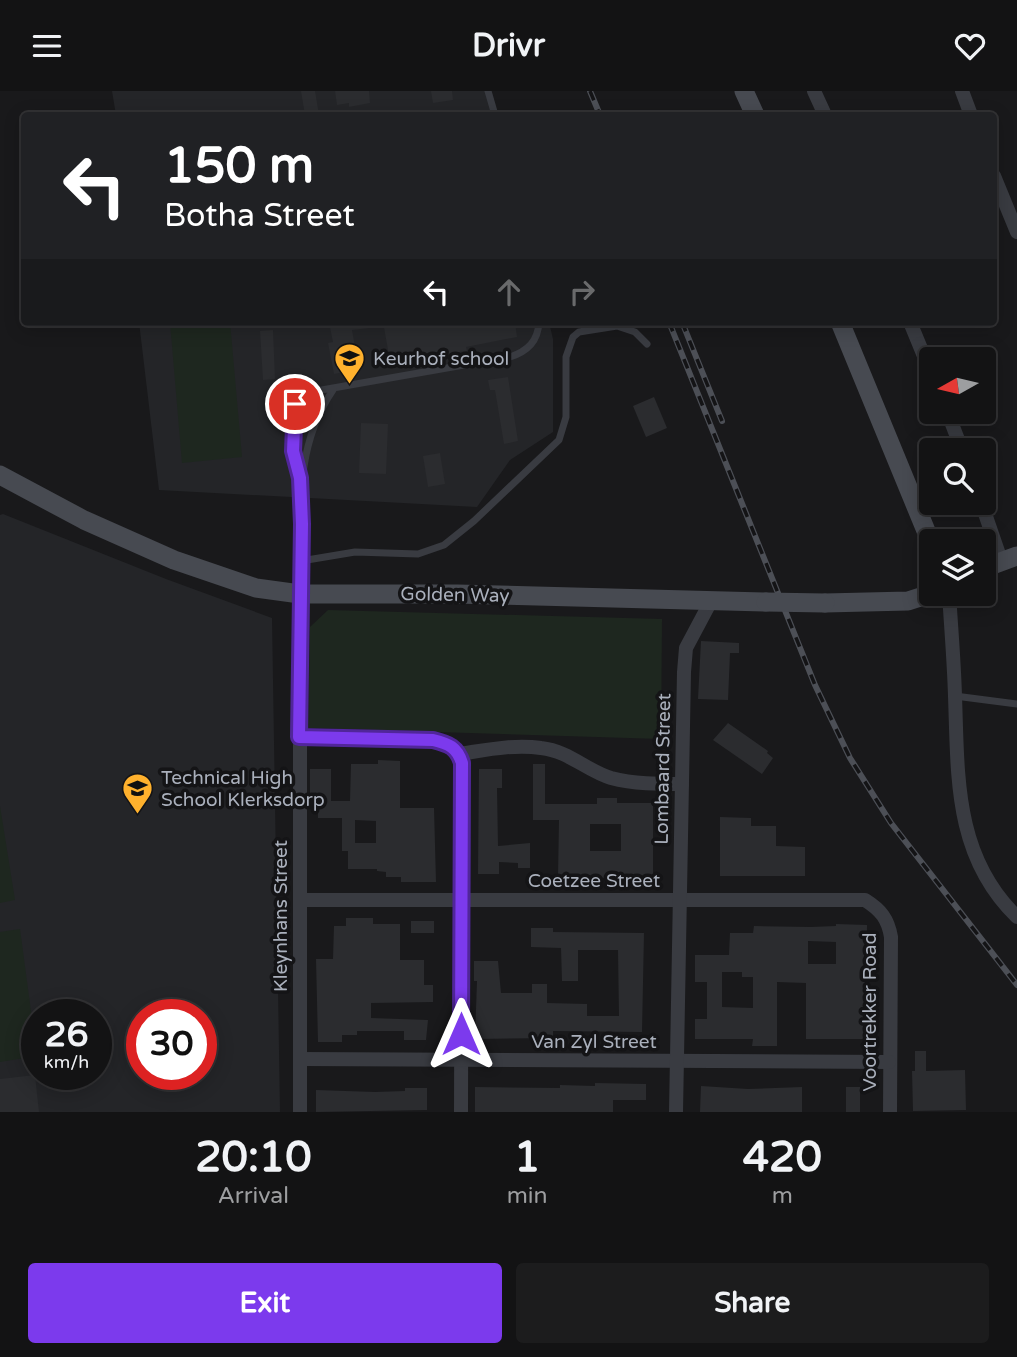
<!DOCTYPE html>
<style>
:root{--surface:#131314;--page:#1c1c1d;--text:#f1f3f6;--muted:#9d9ea0;--line:#323234;--accent:#7c3aed}
body{margin:0;font-family:"Varela Round",sans-serif;background:var(--page);color:var(--text);height:100vh;display:flex;flex-direction:column;font-size:26px;white-space:nowrap}
*{box-sizing:border-box;margin:0}
p{font-size:23px;color:var(--muted)}
.icon{flex:none;width:38px;height:38px;fill:none;stroke:currentColor;stroke-width:2;stroke-linecap:round;stroke-linejoin:round}
.map{position:relative;height:1021px;overflow:hidden}
.panel{display:flex;flex-direction:column;background:var(--surface);flex:1}
.panel>*{flex:none}
.hud{position:absolute;left:21px;top:21px;width:976px;height:214px;border-radius:7px;box-shadow:0 4px 18px #0003,0 0 0 2px var(--line);background:#202124;color:#fff;overflow:hidden}
.needle{width:46px;rotate:262deg}
.controls{position:absolute;left:919px;top:256px;display:grid;gap:14px}
.controls a{display:grid;place-items:center;width:77px;height:77px;border-radius:7px;background:var(--surface);box-shadow:0 4px 18px #0003,0 0 0 2px var(--line);font-size:35px}
.speed{position:absolute;left:21px;top:908px;display:flex;gap:14px;font-size:35px;font-weight:700;text-align:center}
.speed>*{display:grid;place-content:center;width:91px;height:91px;border-radius:50%;background:var(--surface);box-shadow:0 4px 18px #0003,0 0 0 2px var(--line);line-height:1}
.speed small{font-size:18px;font-weight:400}
.speed .limit{border:10px solid #d22;background:#fff;color:#111}
.pin{position:absolute;display:grid;place-items:center;width:60px;height:60px;color:#fff;margin:-30px;border:4px solid #fff;border-radius:50%;box-shadow:0 2px 7px #0007}
.me{position:absolute;width:77px;margin:-38px;rotate:0deg;stroke-linejoin:round;filter:drop-shadow(0 0 5px #0008)}
.turn{display:flex;align-items:center;gap:24px;height:147px;padding:0 28px;font-size:32px}
.turn .icon{width:91px;height:91px;stroke-width:2.5}
.turn b{display:block;font-size:49px;line-height:60px}
.lanes{display:flex;align-items:center;height:66px;padding:0 28px;background:#0003;justify-content:center;gap:35px;direction:ltr}
.lanes .off{opacity:.35}
.eta{display:flex;justify-content:space-evenly;align-items:center;height:119px;text-align:center}
.eta b{font-size:42px;font-weight:700;line-height:49px}
.action{display:flex;gap:14px;margin-top:auto;padding:14px 28px}
.action a{flex:1;height:80px;border-radius:7px;background:var(--accent);color:#fff;font-size:28px;font-weight:700;line-height:80px;text-align:center}
.action a+a{background:var(--page);color:var(--text)}
header{display:flex;justify-content:space-between;align-items:center;height:91px;padding:0 28px;background:var(--surface);font-size:32px;font-weight:700}
.map>svg:first-child{display:block}
</style>
<header><svg class="icon" aria-label="menu" viewBox="0 0 24 24"><path d="M4 6h16M4 12h16M4 18h16"/></svg>Drivr<svg class="icon" aria-label="heart" viewBox="0 0 24 24"><path d="M12 20l-8-8c-3-5 5-10 8-4 3-6 11-1 8 4z"/></svg></header>
<div class="map">
<svg width="1017" height="1021" viewBox="0 0 1017 1021">
<rect width="100%" height="100%" fill="#19191b"/>
<g fill="#242528" fill-rule="evenodd">
<polygon points="112,0 491,0 497,24 116,24"/>
<polygon points="139,231 549,231 553,248 553,341 510,369 477,416 159,399"/>
<path d="M3,423L166,488L272,527L280,1021H0V424ZM37,924H96V984H37ZM142,924H201V984H142Z"/>
</g>
<g fill="#1e271f">
<polygon points="170,231 230,231 242,366 182,372"/>
<polygon points="328,519 662,528 661,648 308,637 310,536"/>
<polygon points="0,715 15,809 0,812"/>
<polygon points="20,838 37,965 0,971 0,841"/>
</g>
<g fill="#2b2c2f" fill-rule="evenodd">
<polygon points="301,0 315,0 319,24 305,24"/>
<polygon points="335,0 369,0 370,12 349,16 349,12 337,14"/>
<polygon points="431,0 452,0 453,9 433,12"/>
<polygon points="329,231 369,231 370,237 352,239 359,278 334,283 328,252 333,251"/>
<polygon points="383,231 515,231 517,246 466,256 467,260 390,270"/>
<polygon points="273,239 275,288 263,289 260,240"/>
<polygon points="508,286 518,350 504,353 495,299 490,299 488,289"/>
<polygon points="654,306 667,337 646,346 633,315"/>
<polygon points="361,332 388,333 386,383 359,382"/>
<polygon points="440,362 445,393 428,396 423,365"/>
<polygon points="701,550 739,552 739,562 730,562 728,609 698,608"/>
<polygon points="728,632 768,660 767,662 773,667 762,683 713,649"/>
<path d="M378,669L400,670V717H434L436,791H401V786H386V781L377,780V778H348V760H342V727H318V711H310V678H331V710H350L351,673H378ZM355,729L376,730V752H355Z"/>
<path d="M533,673H545V713H597V707H617V712H653V788L558,786L559,729H533ZM590,733H621V760H590Z"/>
<polygon points="479,678 502,678 502,697 497,697 498,755 530,752 530,777 518,777 518,772 499,771 499,783 478,783"/>
<polygon points="720,726 751,727 751,735 776,735 776,755 805,756 805,785 720,785"/>
<polygon points="346,827 373,827 373,833 400,833 400,869 424,869 424,894 433,894 433,911 371,912 371,927 428,929 426,949 404,949 404,940 357,940 357,944 342,944 342,951 318,951 316,868 333,868 334,835 346,835"/>
<rect x="411" y="830" width="23" height="12"/>
<path d="M836,833L867,834L866,948H806V892L777,891V955H752L753,948H695V928H707V891H695V864H729L730,842H753L754,835L811,836L836,835ZM808,850L836,851V873H808ZM722,881H742V886H753V917L722,916Z"/>
<polygon points="531,837 553,837 553,841 644,842 642,941 553,940 553,947 475,948 477,890 474,890 474,870 498,870 501,902 532,902 532,893 547,893 547,912 587,913 587,925 619,925 618,859 578,859 578,890 562,890 561,857 531,856"/>
<polygon points="915,960 926,960 926,980 965,979 966,1019 913,1020 912,980 915,980"/>
<polygon points="35,984 39,1021 0,1021 0,988"/>
<polygon points="595,992 646,993 646,1009 613,1009 613,1021 475,1021 475,996 560,997 560,994 595,995"/>
<polygon points="701,995 748,998 802,996 802,1021 700,1021"/>
<rect x="846" y="996" width="14" height="25"/>
<polygon points="405,997 427,997 427,1019 316,1021 316,999 375,1001 405,1000"/>
</g>
<g fill="none" stroke-linecap="round" stroke-linejoin="round">
<g stroke="#393b41" stroke-width="7">
<polyline points="488,0 495,24"/>
<path d="M300,387C292,363 286,328 300,306L316,300L510,266C528,260 538,250 539,231"/>
<polyline points="301,470 355,461 418,463 444,454 474,430 559,349 566,326 566,266 573,246 579,241 617,235 635,241 647,253"/>
<path d="M300,502C302,431 291,360 333,299"/>
<polyline points="955,605 1017,613"/>
</g>
<g stroke="#393b41" stroke-width="14">
<polyline points="814,0 825,24"/>
<polyline points="962,0 971,24"/>
<polyline points="994,85 1017,141"/>
<polyline points="910,231 931,282"/>
<polyline points="947,320 962,359"/>
<polyline points="981,411 1001,469"/>
<path d="M949,502C951,536 954,570 955,605C958,686 954,765 1017,826"/>
<path d="M299,646L433,649C449,653 457,656 462,672L461,1021"/>
<path d="M459,663C486,659 514,653 541,657C569,660 587,680 611,687C634,693 658,693 682,693"/>
<path d="M300,809H865C881,819 888,828 891,846L890,1021"/>
<polyline points="300,968 889,971"/>
<polyline points="300,1021 300,503"/>
<polyline points="676,1021 684,581 686,557 711,510"/>
</g>
<g stroke="#474a51" stroke-width="19">
<polyline points="744,0 755,24"/>
<polyline points="840,231 931,452"/>
<polyline points="0,384 84,429 174,469 256,497 300,503 457,503 766,511"/>
<polyline points="984,477 1017,465"/>
<polyline points="825,512 908,510 933,502"/>
</g>
<defs>
<g id="rail">
<polyline points="590,0 600,24"/>
<polyline points="669,231 815,594 850,667 891,732 1017,894"/>
<polyline points="682,231 722,330"/>
</g>
</defs>
<use href="#rail" stroke="#4c4f56" stroke-width="6"/>
<use href="#rail" stroke="#141416" stroke-width="3.5" stroke-dasharray="10" stroke-linecap="butt"/>
<polyline stroke="#474a51" stroke-width="19" points="766,511 825,512"/>
</g>
<g fill="none" stroke-linecap="round" stroke-linejoin="round">
<defs>
<path id="route" d="M295,313L293,360L300,387L302,433L299,646L433,649C449,653 457,656 462,672L461,943"/>
</defs>
<use href="#route" stroke="#51269a" stroke-width="18"/>
<use href="#route" stroke="#7c3aed" stroke-width="12"/>
</g>
<defs>
<symbol id="school-pin" viewBox="-11 -11 22 30"><path d="M0 17L-7.5 6A9.5 9.5 0 1 1 7.5 6Z" fill="#ffb12d" stroke="#141416"/><path d="M0-5L7-2L0 1L-7-2ZM-4 1L0 2.5L4 1V4Q0 6-4 4Z" fill="#111"/></symbol>
</defs>
<g fill-rule="evenodd">
<use href="#school-pin" x="332" y="250" width="35" height="47"/>
<use href="#school-pin" x="120" y="680" width="35" height="47"/>
</g>
<g text-anchor="middle" dominant-baseline="central" stroke-width="7" stroke-linejoin="round" paint-order="stroke">
<g font-size="19" fill="#aab0bc" stroke="#141416" text-anchor="start">
<text x="373" y="268">Keurhof school</text>
<text x="161" y="687">Technical High<tspan x="161" dy="22">School Klerksdorp</tspan></text>
</g>
<g font-size="19" fill="#aab0bc" stroke="#141416">
<text transform="translate(455 504) rotate(1)">Golden Way</text>
<text transform="translate(663 678) rotate(-89)">Lombaard Street</text>
<text x="594" y="790">Coetzee Street</text>
<text transform="translate(281 825) rotate(-90)">Kleynhans Street</text>
<text transform="translate(870 921) rotate(-90)">Voortrekker Road</text>
<text x="594" y="951">Van Zyl Street</text>
</g>
</g>
</svg>
<div class="controls">
<a><svg class="needle" viewBox="-14 -14 28 28"><path d="M0-13l5 13h-10z" fill="#e53935"/><path d="M0 13l5-13h-10z" fill="#9d9ea0"/></svg></a>
<a><svg class="icon" aria-label="search" viewBox="0 0 24 24"><circle cx="10" cy="10" r="6"/><path d="M15 15l6 6"/></svg></a>
<a><svg class="icon" aria-label="layers" viewBox="0 0 24 24"><path d="M12 4l9 5-9 5-9-5zM3 14l9 5 9-5"/></svg></a>
</div>
<div class="speed"><div>26<small>km/h</small></div><div class="limit">30</div></div>
<div class="pin" style="left:295px;top:313px;background:#d93025"><svg class="icon" aria-label="arrive" viewBox="0 0 24 24"><path d="M6 21V4h12l-3 4 3 4H6"/></svg></div>
<svg class="me" style="left:461px;top:943px" viewBox="-20 -20 40 40"><path d="M0-17L14 15 0 8-14 15z" fill="#7c3aed" stroke="#fff" stroke-width="4"/></svg>
<div class="hud">
<div class="turn"><svg class="icon" aria-label="left" viewBox="0 0 24 24"><path d="M17 20v-9H6M10 6l-5 5 5 5"/></svg><div><b>150 m</b>Botha Street</div></div>
<div class="lanes"><svg class="icon" aria-label="left" viewBox="0 0 24 24"><path d="M17 20v-9H6M10 6l-5 5 5 5"/></svg><svg class="icon off" aria-label="ahead" viewBox="0 0 24 24"><path d="M12 20V5M6 11l6-6 6 6"/></svg><svg class="icon off" aria-label="right" viewBox="0 0 24 24"><path d="M7 20v-9h11M14 6l5 5-5 5"/></svg></div>
</div>
</div>
<section class="panel">
<div class="eta">
<div><b>20:10</b><p>Arrival</p></div>
<div><b>1</b><p>min</p></div>
<div><b>420</b><p>m</p></div>
</div>
<div class="action"><a>Exit</a><a>Share</a></div>
</section>
